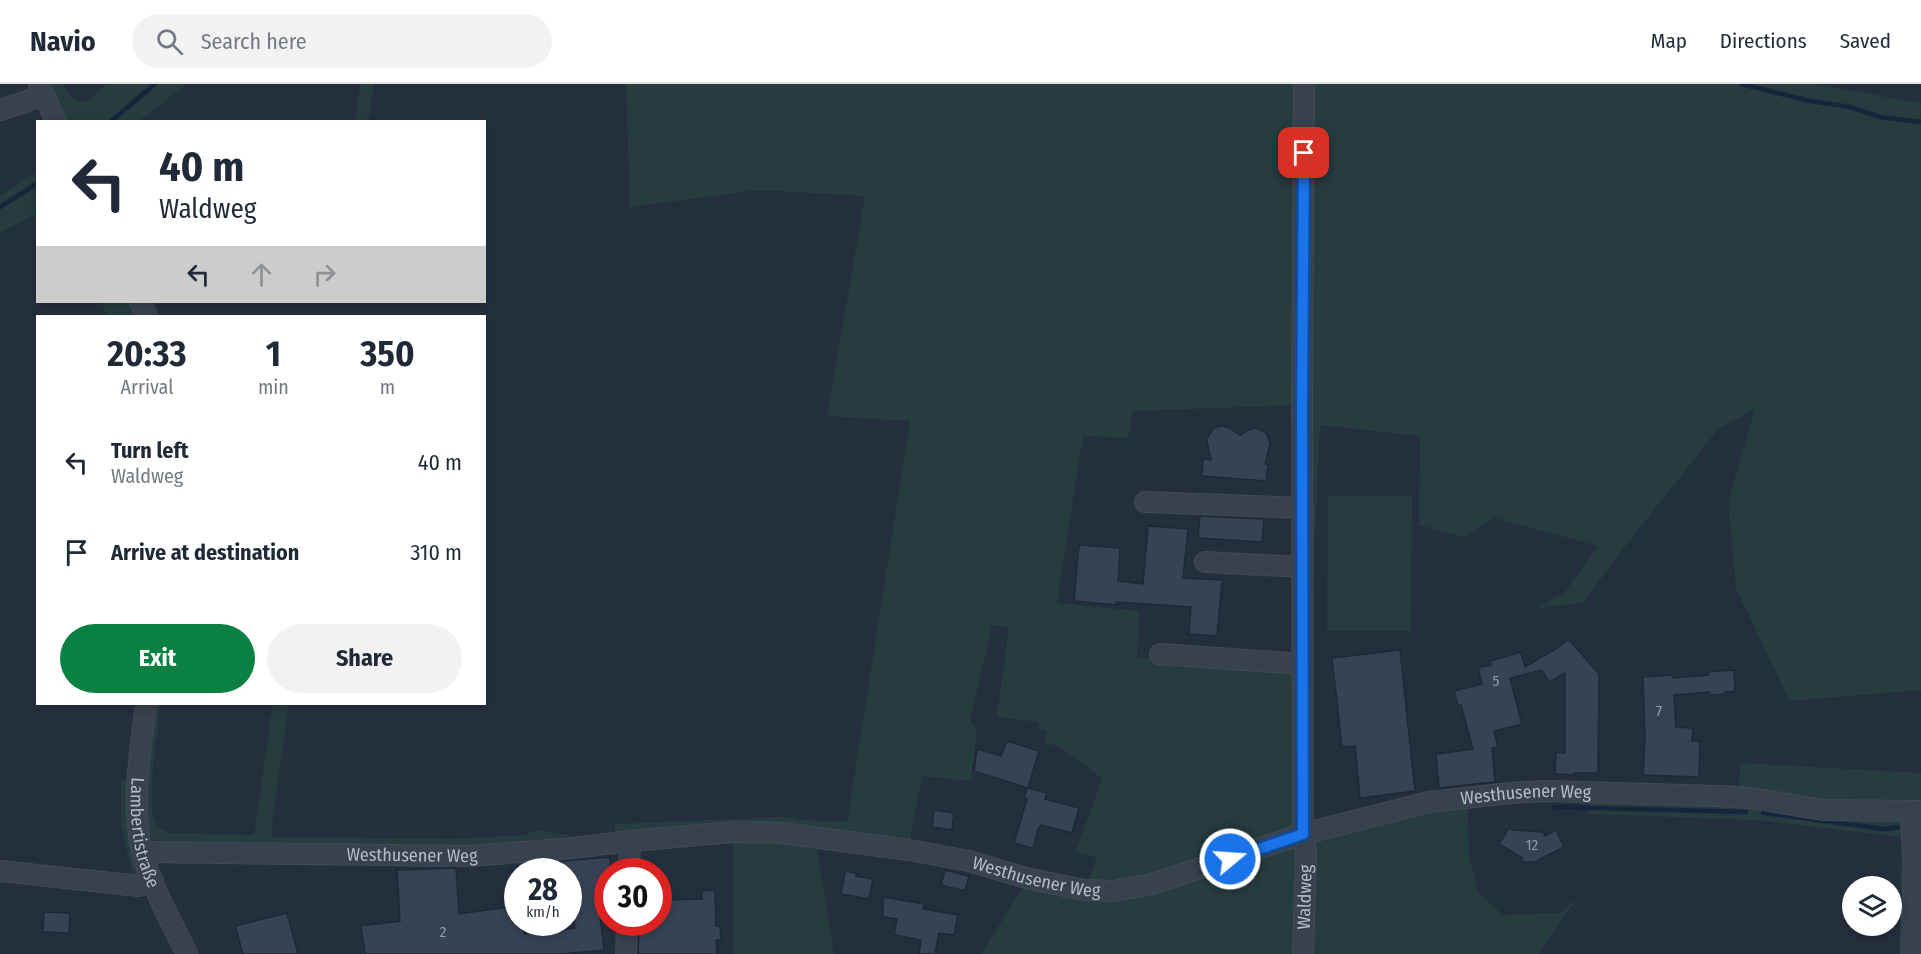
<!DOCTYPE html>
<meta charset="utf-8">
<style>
:root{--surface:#fff;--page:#f2f2f3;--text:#1f2937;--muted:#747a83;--line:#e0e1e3;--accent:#0b8043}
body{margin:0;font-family:"Fira Sans Condensed",sans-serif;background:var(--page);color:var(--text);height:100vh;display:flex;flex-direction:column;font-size:22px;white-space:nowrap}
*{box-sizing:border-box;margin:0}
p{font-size:20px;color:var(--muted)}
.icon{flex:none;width:33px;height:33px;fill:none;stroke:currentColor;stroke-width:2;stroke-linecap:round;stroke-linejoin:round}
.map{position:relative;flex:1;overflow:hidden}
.details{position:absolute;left:36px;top:231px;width:450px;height:390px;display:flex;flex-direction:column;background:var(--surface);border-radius:0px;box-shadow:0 3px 9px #0003}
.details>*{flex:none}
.guide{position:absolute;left:36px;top:36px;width:450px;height:183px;border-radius:0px;box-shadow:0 3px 9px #0003;background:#fff;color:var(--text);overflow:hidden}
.fabs{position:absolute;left:1842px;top:792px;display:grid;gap:12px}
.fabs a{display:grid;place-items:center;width:60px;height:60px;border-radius:50%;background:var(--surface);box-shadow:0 3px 9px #0003;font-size:30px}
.speed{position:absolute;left:504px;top:774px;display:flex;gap:12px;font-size:30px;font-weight:700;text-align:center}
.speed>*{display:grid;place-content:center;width:78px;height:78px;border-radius:50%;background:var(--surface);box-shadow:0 3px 9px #0003;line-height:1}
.speed small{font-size:15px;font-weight:400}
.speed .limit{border:9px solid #d22;background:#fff;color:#111}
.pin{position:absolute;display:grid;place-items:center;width:51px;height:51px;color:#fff;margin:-26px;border-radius:12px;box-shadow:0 3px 9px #0006}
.me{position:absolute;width:66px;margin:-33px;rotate:72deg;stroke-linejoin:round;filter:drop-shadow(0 0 4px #0008)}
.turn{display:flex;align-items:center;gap:21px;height:126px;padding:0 24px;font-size:27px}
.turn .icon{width:78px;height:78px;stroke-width:2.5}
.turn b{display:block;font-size:42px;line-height:51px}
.lanes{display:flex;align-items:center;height:57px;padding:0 24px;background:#0003;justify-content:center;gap:30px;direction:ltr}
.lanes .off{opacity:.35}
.eta{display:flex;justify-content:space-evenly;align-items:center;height:102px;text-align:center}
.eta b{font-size:36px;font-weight:700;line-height:42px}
.button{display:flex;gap:12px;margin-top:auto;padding:12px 24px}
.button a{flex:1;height:69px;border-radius:36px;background:var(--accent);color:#fff;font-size:24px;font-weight:700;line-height:69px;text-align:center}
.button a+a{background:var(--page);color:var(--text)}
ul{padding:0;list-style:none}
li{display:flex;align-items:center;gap:18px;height:90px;padding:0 24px}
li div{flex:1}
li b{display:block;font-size:22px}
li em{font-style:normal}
header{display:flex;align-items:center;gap:36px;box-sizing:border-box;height:84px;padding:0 30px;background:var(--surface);border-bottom:2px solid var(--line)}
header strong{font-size:28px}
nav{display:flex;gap:33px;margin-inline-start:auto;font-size:21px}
.search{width:420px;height:54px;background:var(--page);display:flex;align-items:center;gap:15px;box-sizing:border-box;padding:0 21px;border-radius:33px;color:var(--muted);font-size:22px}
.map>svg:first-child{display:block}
</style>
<header>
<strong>Navio</strong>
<div class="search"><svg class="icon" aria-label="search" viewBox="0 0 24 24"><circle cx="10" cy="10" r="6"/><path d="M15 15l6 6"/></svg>Search here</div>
<nav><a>Map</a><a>Directions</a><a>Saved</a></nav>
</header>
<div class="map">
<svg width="1921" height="870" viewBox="0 0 1921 870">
<rect width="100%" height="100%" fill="#242f3e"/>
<g fill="#263c3f">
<polygon points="49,0 62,0 70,11 81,18 87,17 107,0 186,0 138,38 66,37"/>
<polygon points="360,0 374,0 368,37 355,37"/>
<polygon points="626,0 1301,0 1296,321 1133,327 1128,354 1083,352 1057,519 1139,527 1137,574 1297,573 1294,741 1289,750 1147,796 1086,802 1097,774 1076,768 1102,694 1057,662 1044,659 1047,647 1038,646 1039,638 997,633 1009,543 992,541 970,637 977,644 971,697 922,692 909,761 614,752 615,740 784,733 816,737 847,738 910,337 827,332 865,112 757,106 630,123"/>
<polygon points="1307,0 1812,0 1921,19 1921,606 1790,617 1736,505 1728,417 1755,325 1718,345 1619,470 1583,519 1537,524 1565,508 1598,462 1495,434 1465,453 1419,441 1420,352 1320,341 1310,569"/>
<polygon points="37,88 37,129 0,149 0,111"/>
<polygon points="101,218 133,218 141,232 107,232"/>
<polygon points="1328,412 1412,412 1411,547 1327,547"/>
<path d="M152,620H161C158,642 146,720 155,738C158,744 162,746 169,749L254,751L273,620H289L273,733L272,753L452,755L525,751L536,746L570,751V755L468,765L159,759L151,753L146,743L145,722Z"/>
<polygon points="1741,679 1921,689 1921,722 1825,720 1738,709"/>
<polygon points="121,695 130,696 141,783 138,791 133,794 121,741"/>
<polygon points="1589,714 1739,721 1899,735 1907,750 1907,870 1899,870 1901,753 1756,736 1589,730"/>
<polygon points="1468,718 1469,774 1479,810 1503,831 1560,829 1577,814 1539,870 1308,870 1311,755"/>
<polygon points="733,755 816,759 834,870 734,870"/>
<polygon points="1298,762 1299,870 981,870 1025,800 1084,811"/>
</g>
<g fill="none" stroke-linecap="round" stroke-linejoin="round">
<g stroke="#17263c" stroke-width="4.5">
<polyline points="1741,0 1810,17 1850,23 1880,33 1921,38"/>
<polyline points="110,38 155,0"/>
<polyline points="0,123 38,99"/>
<polyline points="1555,723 1746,728"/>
<polyline points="1763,729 1885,745 1902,743"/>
</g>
</g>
<g fill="#364354" stroke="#1f2835" stroke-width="1.5">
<polygon points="1221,342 1228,343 1240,351 1250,345 1256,344 1266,349 1270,360 1265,380 1268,380 1266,397 1202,392 1203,375 1211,376 1207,357 1208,352 1214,344"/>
<polygon points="1200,432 1264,435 1262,458 1198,454"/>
<polygon points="1148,442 1188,445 1183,494 1222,496 1217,552 1189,550 1191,523 1116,518 1116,521 1074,517 1079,461 1120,464 1118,497 1143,500"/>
<polygon points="1568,555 1599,590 1598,689 1574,689 1574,691 1555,690 1556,668 1565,669 1565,589 1549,598 1542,586 1510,594 1522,640 1494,647 1498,663 1492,664 1495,698 1439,704 1436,670 1473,665 1461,621 1458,622 1454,607 1482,600 1478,584 1491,581 1490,577 1521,568 1525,583 1559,563"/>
<polygon points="1400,566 1415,707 1360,714 1355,662 1342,663 1332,574"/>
<polygon points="1734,586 1735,607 1725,608 1725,610 1710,611 1709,608 1674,611 1676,643 1693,644 1692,657 1700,657 1699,693 1643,691 1645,655 1643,593 1673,591 1673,594 1708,591 1708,588"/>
<polygon points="1007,657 1039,667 1028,704 1047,709 1045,715 1079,724 1072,749 1041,741 1039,743 1033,764 1014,759 1027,715 1024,714 1027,704 974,687 977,665 1001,672"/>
<polygon points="934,726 954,729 952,746 932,743"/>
<polygon points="1509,744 1513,746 1543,748 1545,752 1556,746 1564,763 1538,776 1538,778 1521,778 1523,774 1499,760"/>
<polygon points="610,773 611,788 608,788 608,803 602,819 607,824 600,830 604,866 560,870 365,870 361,842 400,837 397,786 456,784 459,830 518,822 518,838 522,838 524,850 575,844 568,788 541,788 541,779"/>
<polygon points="945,786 969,792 965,807 941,801"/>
<polygon points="845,787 856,789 856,792 873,795 869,815 841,810"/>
<polygon points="715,806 716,842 720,842 721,856 716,856 717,870 638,870 639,843 654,842 654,838 658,838 658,816 702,815 702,807"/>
<polygon points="883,813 924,820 923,825 958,831 954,851 939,849 935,870 919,870 921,856 894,851 897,835 883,833"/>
<polygon points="44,828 70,829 69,849 43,848"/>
<polygon points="287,829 298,870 243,870 235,842"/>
</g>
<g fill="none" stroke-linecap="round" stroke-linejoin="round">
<defs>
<g id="minor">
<polyline points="39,0 56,38"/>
<polyline points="0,26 22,19 44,10"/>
<polyline points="140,218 147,232"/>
<polyline points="1145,418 1303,424"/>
<polyline points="1205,478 1303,483"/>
<polyline points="1160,570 1302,580"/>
<path id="s1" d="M146,620C140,669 131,719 142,768C149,798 173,841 187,870"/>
<polyline points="1910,728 1914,778 1912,870"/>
<path id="s2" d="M142,768L468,772L564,765L630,757L734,748L782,749L909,766L969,777L1026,794L1084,806L1113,807L1149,801L1303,750L1429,718L1511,709L1546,707L1719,712L1751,714L1823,726L1921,727"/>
<polyline points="0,787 139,802 153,796"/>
<polyline points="629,788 630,757"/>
<polyline points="626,870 627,838"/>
<path id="s3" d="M1303,870L1306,770L1303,750L1302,324L1304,0"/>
</g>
</defs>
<use href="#minor" stroke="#414a57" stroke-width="22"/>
<use href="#minor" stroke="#38414e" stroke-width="20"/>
</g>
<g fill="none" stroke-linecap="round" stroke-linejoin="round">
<defs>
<polyline id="route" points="1230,775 1303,750 1302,324 1304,69"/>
</defs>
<use href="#route" stroke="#114b97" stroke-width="15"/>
<use href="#route" stroke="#1a73e8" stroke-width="10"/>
</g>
<g text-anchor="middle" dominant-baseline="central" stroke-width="6" stroke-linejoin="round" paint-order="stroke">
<g font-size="15" fill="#929caa">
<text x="1496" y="597">5</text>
<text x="1659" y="627">7</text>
<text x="1532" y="761">12</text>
<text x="443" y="848">2</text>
</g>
<g font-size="18" fill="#b4bcc9" stroke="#1d2633">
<text stroke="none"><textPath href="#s2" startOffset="1404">Westhusener Weg</textPath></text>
<text stroke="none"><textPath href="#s1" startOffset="130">Lambertistraße</textPath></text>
<text stroke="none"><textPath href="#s2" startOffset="270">Westhusener Weg</textPath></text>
<text stroke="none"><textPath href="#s2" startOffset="900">Westhusener Weg</textPath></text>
<text stroke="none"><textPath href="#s3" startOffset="57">Waldweg</textPath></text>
</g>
</g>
</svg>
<div class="fabs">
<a><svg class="icon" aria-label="layers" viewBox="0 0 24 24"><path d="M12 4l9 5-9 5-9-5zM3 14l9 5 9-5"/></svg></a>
</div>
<div class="speed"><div>28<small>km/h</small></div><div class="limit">30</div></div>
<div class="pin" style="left:1304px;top:69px;background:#d93025"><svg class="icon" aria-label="arrive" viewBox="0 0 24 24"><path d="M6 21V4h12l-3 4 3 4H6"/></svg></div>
<svg class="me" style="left:1230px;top:775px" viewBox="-20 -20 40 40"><circle r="17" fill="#1a73e8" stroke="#fff" stroke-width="3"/><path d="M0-11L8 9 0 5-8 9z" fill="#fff"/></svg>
<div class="guide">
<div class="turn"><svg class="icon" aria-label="left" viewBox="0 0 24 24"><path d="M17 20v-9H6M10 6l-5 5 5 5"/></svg><div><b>40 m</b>Waldweg</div></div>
<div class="lanes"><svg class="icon" aria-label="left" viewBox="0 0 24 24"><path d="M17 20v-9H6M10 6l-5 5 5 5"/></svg><svg class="icon off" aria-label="ahead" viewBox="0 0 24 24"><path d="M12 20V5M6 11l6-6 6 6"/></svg><svg class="icon off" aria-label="right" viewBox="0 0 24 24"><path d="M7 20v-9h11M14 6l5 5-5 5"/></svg></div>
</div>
<section class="details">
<div class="eta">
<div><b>20:33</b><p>Arrival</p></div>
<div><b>1</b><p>min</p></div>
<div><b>350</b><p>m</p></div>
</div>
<ul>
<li><svg class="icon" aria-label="left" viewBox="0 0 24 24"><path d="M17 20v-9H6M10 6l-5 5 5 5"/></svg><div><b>Turn left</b><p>Waldweg</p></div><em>40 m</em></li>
<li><svg class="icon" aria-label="arrive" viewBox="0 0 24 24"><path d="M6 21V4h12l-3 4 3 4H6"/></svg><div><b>Arrive at destination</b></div><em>310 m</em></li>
</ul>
<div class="button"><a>Exit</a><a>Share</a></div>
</section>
</div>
